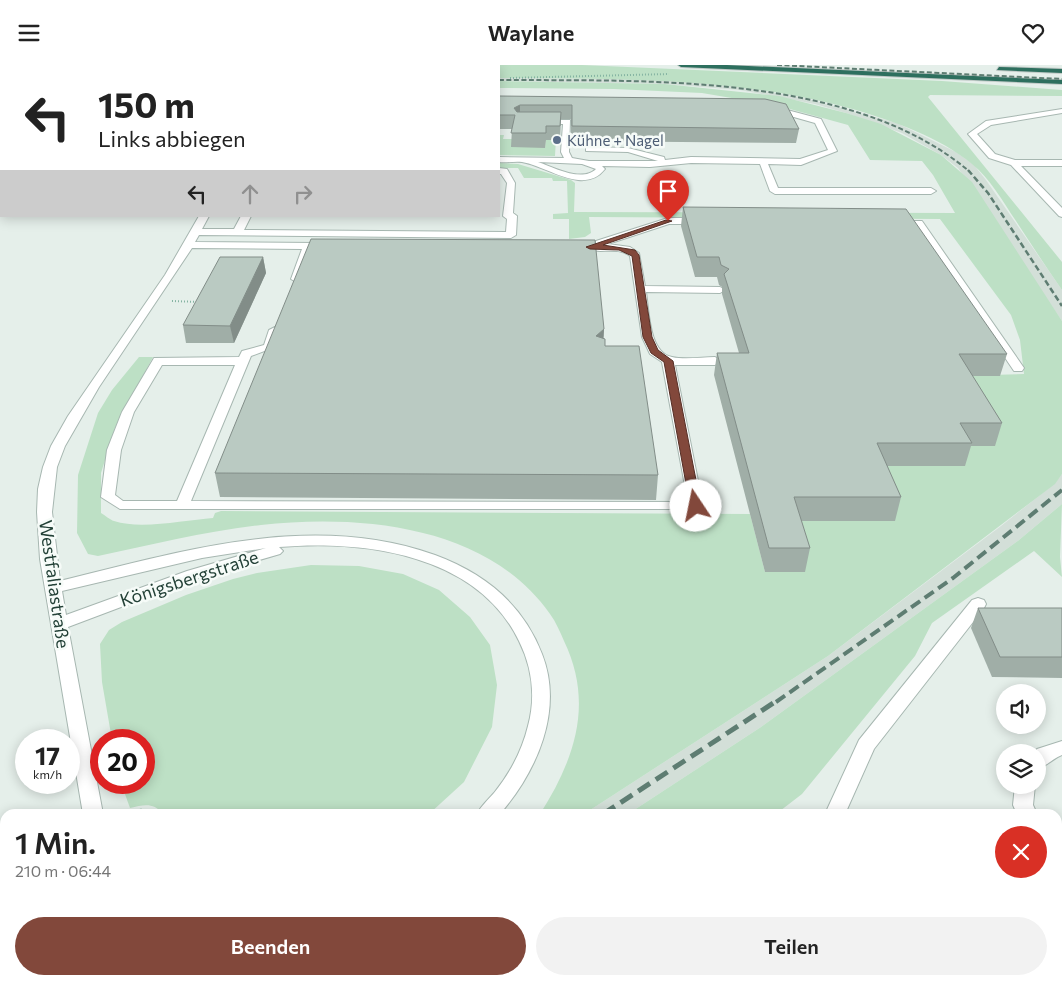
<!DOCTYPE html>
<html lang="de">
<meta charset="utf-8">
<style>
:root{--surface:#fff;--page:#f2f2f2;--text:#222;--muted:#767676;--accent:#82483b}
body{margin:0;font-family:Commissioner,sans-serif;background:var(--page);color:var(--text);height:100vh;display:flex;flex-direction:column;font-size:19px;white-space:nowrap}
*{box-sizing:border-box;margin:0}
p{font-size:16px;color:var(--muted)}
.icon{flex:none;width:28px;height:28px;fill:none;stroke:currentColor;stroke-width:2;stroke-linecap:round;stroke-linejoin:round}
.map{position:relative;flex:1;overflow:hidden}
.details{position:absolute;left:0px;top:744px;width:1062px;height:176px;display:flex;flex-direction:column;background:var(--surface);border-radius:15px 15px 0 0;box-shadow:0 2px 12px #0003}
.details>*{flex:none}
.banner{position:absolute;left:0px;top:0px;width:500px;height:152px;box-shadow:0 2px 12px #0003;background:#fff;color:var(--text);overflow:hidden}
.fabs{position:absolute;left:996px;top:619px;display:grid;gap:10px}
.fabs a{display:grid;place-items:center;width:50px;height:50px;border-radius:50%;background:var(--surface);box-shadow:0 2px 12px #0003;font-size:25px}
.speed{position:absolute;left:15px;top:664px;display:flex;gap:10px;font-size:25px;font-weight:700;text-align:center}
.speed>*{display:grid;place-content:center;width:65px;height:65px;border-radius:50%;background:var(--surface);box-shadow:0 2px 12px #0003;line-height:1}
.speed small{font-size:12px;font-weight:400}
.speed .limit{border:8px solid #d22;background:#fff;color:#111}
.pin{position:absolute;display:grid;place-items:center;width:42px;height:42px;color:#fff;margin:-51px -21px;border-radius:50% 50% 50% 0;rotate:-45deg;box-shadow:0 0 5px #0007}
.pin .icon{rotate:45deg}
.me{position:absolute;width:55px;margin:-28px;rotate:349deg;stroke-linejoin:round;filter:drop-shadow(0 0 4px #0008)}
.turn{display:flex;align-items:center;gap:18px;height:105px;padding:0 15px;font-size:22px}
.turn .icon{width:65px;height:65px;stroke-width:2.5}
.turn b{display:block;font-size:35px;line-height:42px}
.lanes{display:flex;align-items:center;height:48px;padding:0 15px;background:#0003;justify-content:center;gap:25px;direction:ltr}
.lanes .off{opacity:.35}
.round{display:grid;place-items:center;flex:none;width:52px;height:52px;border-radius:26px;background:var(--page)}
.overview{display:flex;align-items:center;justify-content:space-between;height:85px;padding:0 15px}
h1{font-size:30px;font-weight:600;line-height:38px}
.button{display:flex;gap:10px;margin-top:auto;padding:10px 15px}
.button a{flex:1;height:58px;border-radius:30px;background:var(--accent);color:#fff;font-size:20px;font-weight:600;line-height:58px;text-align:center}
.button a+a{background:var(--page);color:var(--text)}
header{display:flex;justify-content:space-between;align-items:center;height:65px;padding:0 15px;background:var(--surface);font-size:22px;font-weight:600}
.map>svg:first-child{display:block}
</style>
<header><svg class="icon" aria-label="menu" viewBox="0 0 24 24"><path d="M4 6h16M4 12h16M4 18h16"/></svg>Waylane<svg class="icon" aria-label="heart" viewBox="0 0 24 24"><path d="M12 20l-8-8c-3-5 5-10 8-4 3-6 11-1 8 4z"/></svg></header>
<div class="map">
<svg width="1062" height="919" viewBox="0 0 1062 919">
<rect width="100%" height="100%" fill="#e5efea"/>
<g fill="#d3dfd8">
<polygon points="499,13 650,14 730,20 805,33 897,58 956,87 974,100 986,115 1062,225 1062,256 958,103 941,90 902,68 846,48 815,39 740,25 665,19 499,16"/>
<polygon points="1062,409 1062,439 1019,475 761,662 628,749 584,749 828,591 1001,461 1054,419"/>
</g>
<g fill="#bde0c5">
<path d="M258,0H582L942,16L1062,25V31L930,30L928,32L1062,197V225C1046,202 1031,179 1016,156C1003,137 990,113 972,99C939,72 896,57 856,45C739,12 619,14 499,13V1Z"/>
<path d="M499,16L665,19L779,31L846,48L881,59L941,90L972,117L1062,256V409L1055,419L828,591L584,749H540C575,694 594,638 564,576C560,567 556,557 550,549C488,460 360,449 261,460C206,466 152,480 98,491L88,489L77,468L78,410L98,348L112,325L139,292H153L115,363L101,408V448C105,450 110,455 114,456C141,465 185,455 213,453L215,448L221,446L750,449L765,507H804L789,456L871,401H964L953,311L1024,309L1020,275L1011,250L940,154L589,152L591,168L585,172L569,174V154H553V149L568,148L567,116H553L552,113H524L518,103H499V98L518,99L571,115L575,118L574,147L955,148L933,110L922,96L870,95L848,60L779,41L702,28L614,24L499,23Z"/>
<polygon points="499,70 504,70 503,74 513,74 545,83 546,72 556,73 555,91 499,90"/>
<polygon points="1062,439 1060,492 1062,512 1034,486 932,558 915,591 802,729 776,749 628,749 761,662 1019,475"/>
<path d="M311,500L359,501L403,509L439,525L470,552L490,580L497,620L492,662L464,717L429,749H163C153,737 144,740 130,743L121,718H144V675H112L102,617L100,579L109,565L122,557L186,530L233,514L257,508Z"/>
<polygon points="1058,893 1062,893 1062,919 998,919 997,915 1058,915"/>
<polygon points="385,915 557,915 553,919 380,919"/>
</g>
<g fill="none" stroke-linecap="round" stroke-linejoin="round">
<defs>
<g id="minor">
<rect x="176" y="0" width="6" height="1"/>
<path d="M772,41L821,54L837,86L801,100L768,99L778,123H931L936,126L931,129H775L770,126L760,99L691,98L650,102L602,101L605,104C584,131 547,101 522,97C515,96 506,98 499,97V92L564,93L561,87L563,59H538L537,57L541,55H570L569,87L572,93L589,96H658L628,87L586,86V82H589L628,83L664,92L665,95L691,92L800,94L828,85L815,58L769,45L768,43ZM538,97L582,99L596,104C582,118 553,102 538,97Z"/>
<polygon points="1062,44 1062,48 991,60 977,69 995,89 1015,95 1062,95 1062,101 1021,101 1062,143 1062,152 1059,151 1011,100 989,93 968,69 986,56"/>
<path d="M499,103L507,104L515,118L513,148L517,151L516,170L511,173L199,170L195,177L317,178L322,181L312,184L301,214L296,217L291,214L302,184L192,183L99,322L65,381L57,402L52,447L60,516C181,486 313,446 435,490C484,508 523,539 542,589C564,645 537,706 500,749H477C481,741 488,735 494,728C510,708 522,686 528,661C536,632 532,602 519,576C477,489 365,475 279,482L283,486L280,489L198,513L68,562L103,749H83L40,494L37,447L38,424L43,402L51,381L68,351L165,210L199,151H209L202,164H234L241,151H251L244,165L506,167L507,154L503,151L507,118L501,109H499ZM266,483L187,506L66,550L62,526L202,493Z"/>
<path d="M668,153H701L706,156L701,159H669L608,179L630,182L639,188L645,221L720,222L725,225L720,228L646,227C649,246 649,288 672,292C685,295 702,292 715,292L721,296L715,300H675L703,441L701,444H120L101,432L107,385L122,347L154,293L239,292L242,286L264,280L269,265L275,262L281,265L275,282L251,291L191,436L688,437L662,297L650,289L642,272L630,191C617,180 596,191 585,182L596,179V176ZM162,300H235L177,436H123L115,430L121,385L134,347Z"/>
<polygon points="893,156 922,156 1024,303 1022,306 1014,306 916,161 896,161 891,158"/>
<polygon points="978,533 984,535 986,539 984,543 874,684 845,749 825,749 859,675 972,535"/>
<path d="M1062,676V690C1052,694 1047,701 1038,703V688H1034L1037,684Z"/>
<polygon points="1015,720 1035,720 1033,740 1037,749 1017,749 1013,740"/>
<polygon points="151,915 175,915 177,919 153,919"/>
<polygon points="247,915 275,915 273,919 245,919"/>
<polygon points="672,915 698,915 696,919 670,919"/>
<polygon points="747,915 772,915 774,919 749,919"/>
</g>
<g id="highway">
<polygon points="678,0 727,0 1062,15 1062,19 681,2"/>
<polygon points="999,2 1062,4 1062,8 997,5"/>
</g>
</defs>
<use href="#minor" stroke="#a7b7b1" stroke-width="2"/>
<use href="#highway" stroke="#c1cac7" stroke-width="2"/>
<g stroke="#84b3a2" stroke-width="2" stroke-dasharray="1 2" stroke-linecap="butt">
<polyline points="510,13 669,9"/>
<polyline points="172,236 198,237"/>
</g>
<polyline stroke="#84b3a2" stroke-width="4.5" stroke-dasharray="3 5" stroke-linecap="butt" points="132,749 141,746 154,749"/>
<use href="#minor" fill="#fff" fill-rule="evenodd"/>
<use href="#highway" fill="#2d6f5e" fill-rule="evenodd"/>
<g stroke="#5e7d72" stroke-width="2" stroke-dasharray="5 2.5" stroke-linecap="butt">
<polyline points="246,0 252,1"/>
<polyline points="777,0 1062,14"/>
<path d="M499,15C644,16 853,7 970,107"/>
</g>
<polyline stroke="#5e7d72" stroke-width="2.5" stroke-dasharray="6 3" stroke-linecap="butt" points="968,105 988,128 1062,241"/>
<polyline stroke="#5e7d72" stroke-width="4" stroke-dasharray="11 5.5" stroke-linecap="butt" points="776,637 953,513 1062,425"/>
<g stroke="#5e7d72" stroke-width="5" stroke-dasharray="14 7" stroke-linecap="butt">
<polyline points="603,749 778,635"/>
<polyline points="359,919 364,915"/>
</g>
</g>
<g fill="#a0aea7">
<polygon points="499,31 799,64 796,78 571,76 571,54 561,54 560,75 546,75 545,83 511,82 512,64 499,64"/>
<polygon points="683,142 1007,289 1000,311 972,311 1002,358 995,381 971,381 965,401 887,401 901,432 895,456 801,456 810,483 805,507 765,507 714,310 717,288 739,288 722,229 722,222 719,220 717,212 695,212 681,161"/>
<polygon points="263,192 266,208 234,278 186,278 183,260"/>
<polygon points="604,264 603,274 605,281 658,410 656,435 220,432 215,408"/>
<polygon points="978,543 1062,543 1062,613 992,612 971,563"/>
</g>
<g fill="#828d88">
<polygon points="520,40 520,53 514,43"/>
<polygon points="263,192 266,208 234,278 230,261"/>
<polygon points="604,264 603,286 596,271"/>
</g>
<g fill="#bacac2" stroke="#828d88">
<polygon points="499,31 765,34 786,39 799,64 572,61 572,40 520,40 514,43 517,47 561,47 560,61 546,61 546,68 511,68 515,50 499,50"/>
<polygon points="683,142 906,144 1007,289 959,289 1002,358 960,358 972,378 877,378 901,432 794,432 810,483 769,483 717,288 749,288 724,209 729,204 721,200 719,192 697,192"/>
<polygon points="311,174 595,175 604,264 596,271 605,274 605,281 639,281 658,410 215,408"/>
<polygon points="220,192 263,192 230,261 183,260"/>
<polygon points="978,543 1062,543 1062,592 1000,592"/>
</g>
<polygon fill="#82483b" stroke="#542f26" points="666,155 672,156 603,180 635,185 639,190 652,272 658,285 673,296 701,441 696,445 690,441 664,297 651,288 643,272 632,191 619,185 590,184 586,182"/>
<circle fill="#5c6f8a" stroke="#f6fbf8" stroke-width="2" cx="557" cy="75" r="5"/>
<g text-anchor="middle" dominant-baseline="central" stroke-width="5" stroke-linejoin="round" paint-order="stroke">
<g font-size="15" fill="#4e5e75" stroke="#f6fbf8" text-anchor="start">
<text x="567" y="75">Kühne + Nagel</text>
</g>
<g font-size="18" fill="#234137" stroke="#f6fbf8">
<text transform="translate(189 513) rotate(-18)">Königsbergstraße</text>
<text transform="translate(55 519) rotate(82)">Westfaliastraße</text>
</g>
</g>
</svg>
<div class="fabs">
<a><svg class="icon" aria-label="sound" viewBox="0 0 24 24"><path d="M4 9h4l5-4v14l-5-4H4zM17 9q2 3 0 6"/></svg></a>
<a><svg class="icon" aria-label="layers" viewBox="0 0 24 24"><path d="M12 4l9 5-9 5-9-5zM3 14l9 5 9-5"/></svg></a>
</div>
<div class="speed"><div>17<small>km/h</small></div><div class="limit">20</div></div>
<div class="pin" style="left:668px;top:156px;background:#d93025"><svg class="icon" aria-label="arrive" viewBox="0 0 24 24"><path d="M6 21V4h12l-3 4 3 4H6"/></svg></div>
<svg class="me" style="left:696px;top:441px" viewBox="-20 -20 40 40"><circle r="19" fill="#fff"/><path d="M0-13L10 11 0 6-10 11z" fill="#82483b"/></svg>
<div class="banner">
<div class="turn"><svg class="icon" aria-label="left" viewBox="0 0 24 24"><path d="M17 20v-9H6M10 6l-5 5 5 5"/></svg><div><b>150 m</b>Links abbiegen</div></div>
<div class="lanes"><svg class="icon" aria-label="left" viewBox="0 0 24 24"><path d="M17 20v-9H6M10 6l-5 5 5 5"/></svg><svg class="icon off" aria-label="ahead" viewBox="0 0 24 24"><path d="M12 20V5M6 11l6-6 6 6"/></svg><svg class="icon off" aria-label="right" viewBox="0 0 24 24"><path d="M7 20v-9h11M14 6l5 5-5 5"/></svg></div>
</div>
<section class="details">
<div class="overview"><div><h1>1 Min.</h1><p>210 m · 06:44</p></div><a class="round" style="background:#d93025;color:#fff"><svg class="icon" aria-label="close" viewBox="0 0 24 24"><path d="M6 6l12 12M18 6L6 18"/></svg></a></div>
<div class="button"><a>Beenden</a><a>Teilen</a></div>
</section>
</div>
